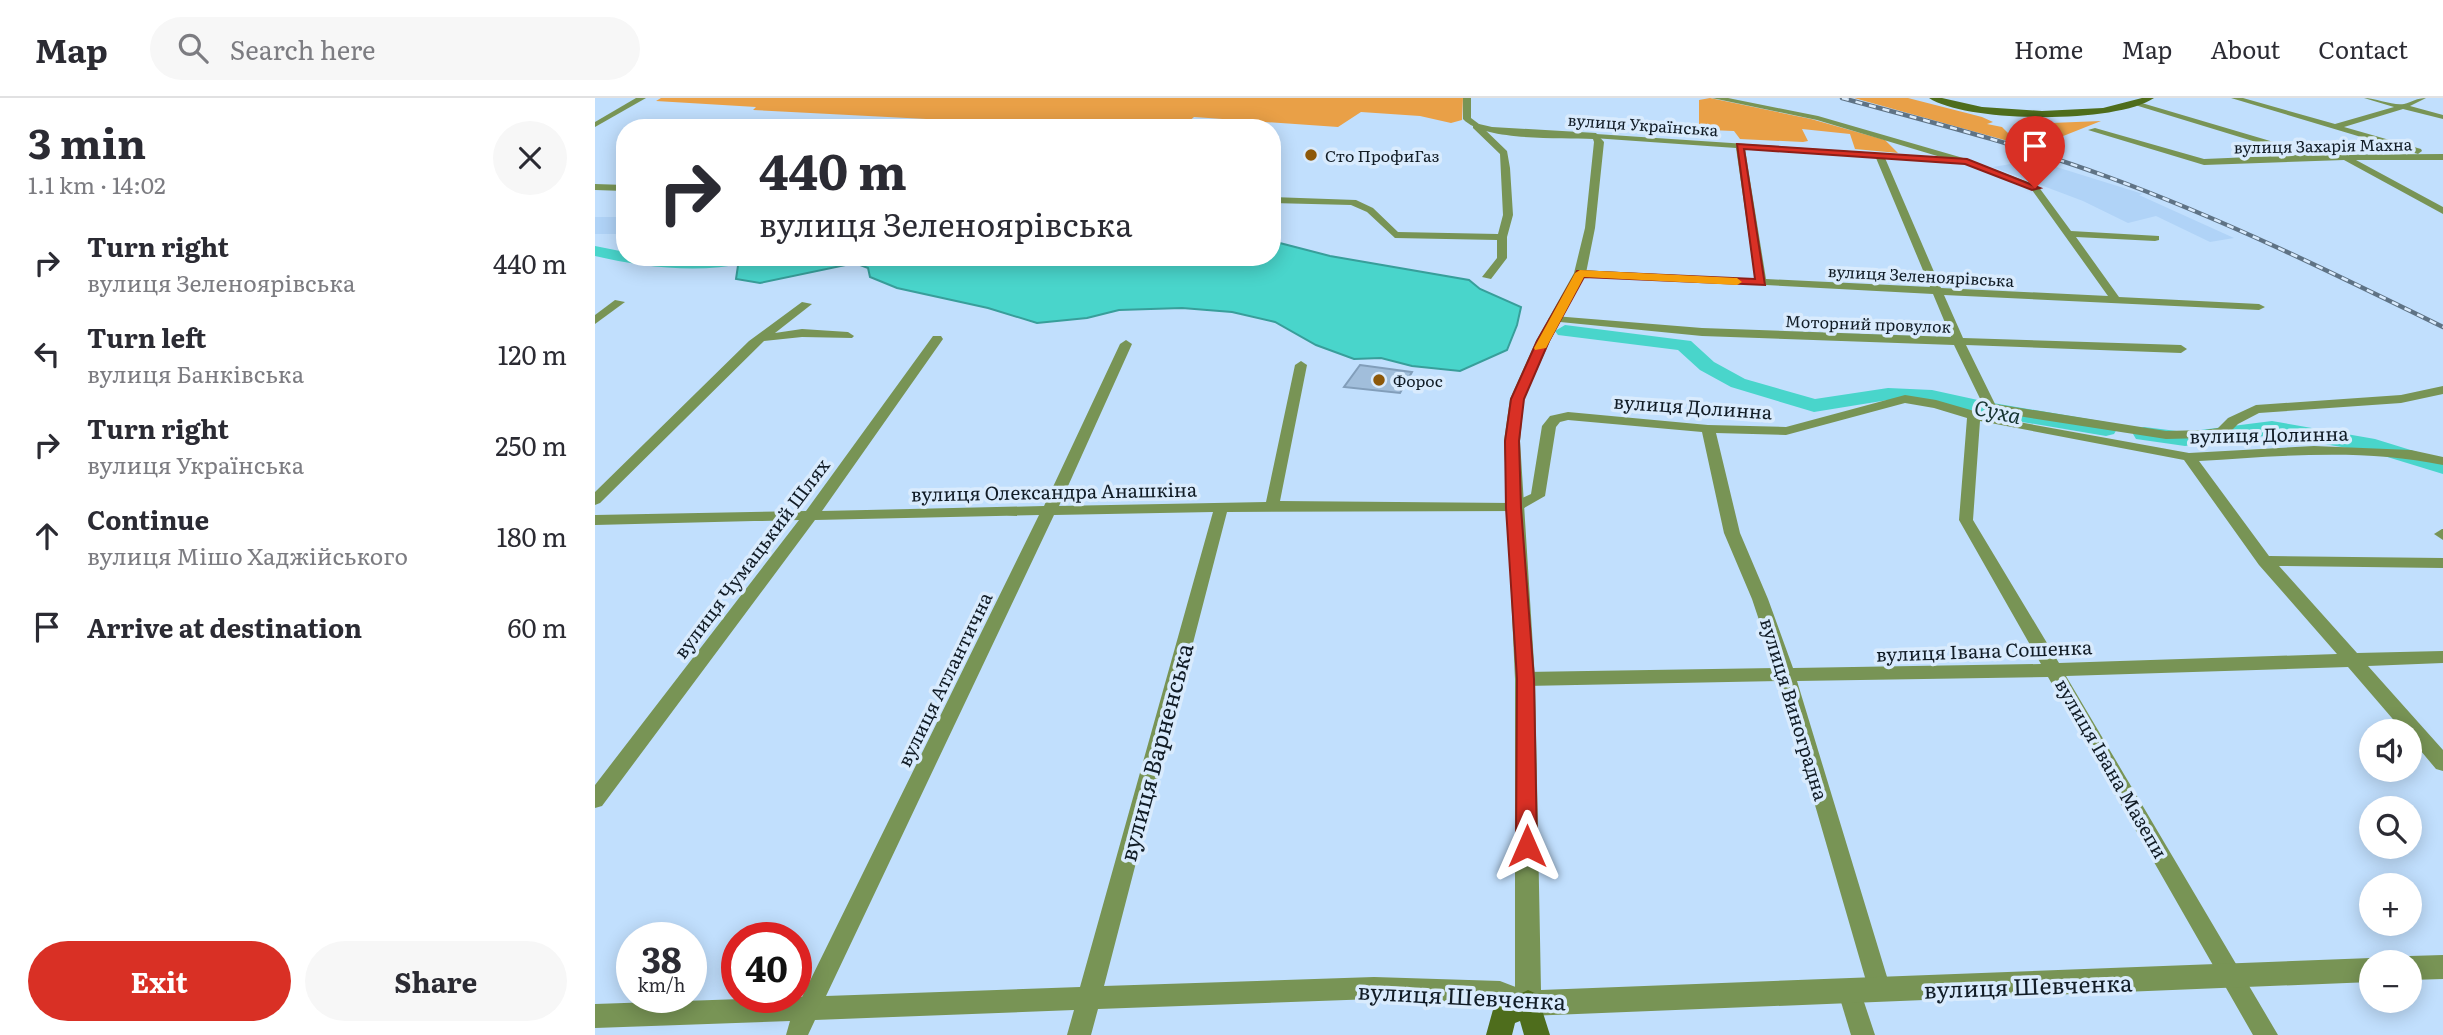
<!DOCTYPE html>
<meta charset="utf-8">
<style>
:root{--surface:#fff;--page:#f7f7f7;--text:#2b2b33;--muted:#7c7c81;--line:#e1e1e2;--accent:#d93025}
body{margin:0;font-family:Literata,serif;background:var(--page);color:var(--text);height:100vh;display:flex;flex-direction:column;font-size:26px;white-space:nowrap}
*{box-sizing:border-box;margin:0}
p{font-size:23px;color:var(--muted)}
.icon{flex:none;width:38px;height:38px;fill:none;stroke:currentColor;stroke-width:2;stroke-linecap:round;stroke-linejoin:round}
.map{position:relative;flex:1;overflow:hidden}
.panel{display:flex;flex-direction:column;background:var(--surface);width:595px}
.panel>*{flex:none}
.guide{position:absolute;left:21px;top:21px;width:665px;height:147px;border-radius:28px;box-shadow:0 4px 18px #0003;background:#fff;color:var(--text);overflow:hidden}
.tools{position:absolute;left:1764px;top:621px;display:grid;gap:14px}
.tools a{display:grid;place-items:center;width:63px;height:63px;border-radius:50%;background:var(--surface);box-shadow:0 4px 18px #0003;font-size:35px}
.speed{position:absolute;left:21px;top:824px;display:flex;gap:14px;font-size:35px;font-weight:700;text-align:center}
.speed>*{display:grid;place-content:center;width:91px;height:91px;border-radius:50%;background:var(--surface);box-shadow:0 4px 18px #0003;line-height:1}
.speed small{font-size:18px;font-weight:400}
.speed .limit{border:10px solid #d22;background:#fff;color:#111}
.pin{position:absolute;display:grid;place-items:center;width:60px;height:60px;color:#fff;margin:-72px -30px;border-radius:50% 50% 50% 0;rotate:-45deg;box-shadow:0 0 7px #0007}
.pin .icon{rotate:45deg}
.me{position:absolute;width:77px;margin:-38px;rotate:0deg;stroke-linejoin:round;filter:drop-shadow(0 0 5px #0008)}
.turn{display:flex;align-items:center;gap:24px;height:147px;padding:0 28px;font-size:32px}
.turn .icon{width:91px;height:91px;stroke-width:2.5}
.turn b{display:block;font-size:49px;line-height:60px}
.round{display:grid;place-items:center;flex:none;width:74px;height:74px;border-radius:37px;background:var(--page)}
.head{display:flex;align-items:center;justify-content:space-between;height:119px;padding:0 28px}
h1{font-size:42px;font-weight:700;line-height:52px}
.primary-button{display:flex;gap:14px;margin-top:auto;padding:14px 28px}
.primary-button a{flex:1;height:80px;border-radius:42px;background:var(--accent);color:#fff;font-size:28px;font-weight:700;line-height:80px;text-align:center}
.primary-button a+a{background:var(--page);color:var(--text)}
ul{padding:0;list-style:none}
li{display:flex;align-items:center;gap:21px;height:91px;padding:0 28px}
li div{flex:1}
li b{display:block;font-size:26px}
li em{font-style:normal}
header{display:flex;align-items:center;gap:42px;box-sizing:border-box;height:98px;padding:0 35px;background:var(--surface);border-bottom:2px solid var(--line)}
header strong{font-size:33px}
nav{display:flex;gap:38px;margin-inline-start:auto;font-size:24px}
.search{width:490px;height:63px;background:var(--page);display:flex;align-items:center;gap:18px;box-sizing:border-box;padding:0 24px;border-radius:38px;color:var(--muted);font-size:26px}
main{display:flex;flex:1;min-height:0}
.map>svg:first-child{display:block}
</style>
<header>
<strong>Map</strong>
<div class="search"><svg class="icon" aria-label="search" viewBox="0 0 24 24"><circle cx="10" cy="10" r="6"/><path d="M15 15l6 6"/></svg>Search here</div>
<nav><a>Home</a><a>Map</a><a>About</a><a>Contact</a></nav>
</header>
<main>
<section class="panel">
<div class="head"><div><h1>3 min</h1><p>1.1 km · 14:02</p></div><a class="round"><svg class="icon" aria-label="close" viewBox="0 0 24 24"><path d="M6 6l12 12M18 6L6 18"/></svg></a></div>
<ul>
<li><svg class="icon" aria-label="right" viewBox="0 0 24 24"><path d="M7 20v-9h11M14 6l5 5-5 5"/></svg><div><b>Turn right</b><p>вулиця Зеленоярівська</p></div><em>440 m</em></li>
<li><svg class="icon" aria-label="left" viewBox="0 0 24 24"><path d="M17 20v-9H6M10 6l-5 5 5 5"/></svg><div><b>Turn left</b><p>вулиця Банківська</p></div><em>120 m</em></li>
<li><svg class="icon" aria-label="right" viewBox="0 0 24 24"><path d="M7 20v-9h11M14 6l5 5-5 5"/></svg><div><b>Turn right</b><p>вулиця Українська</p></div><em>250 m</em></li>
<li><svg class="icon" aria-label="ahead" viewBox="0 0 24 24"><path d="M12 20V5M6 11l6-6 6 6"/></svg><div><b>Continue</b><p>вулиця Мішо Хаджійського</p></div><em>180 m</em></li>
<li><svg class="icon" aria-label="arrive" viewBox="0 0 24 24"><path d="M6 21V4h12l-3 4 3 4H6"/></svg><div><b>Arrive at destination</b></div><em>60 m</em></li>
</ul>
<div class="primary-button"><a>Exit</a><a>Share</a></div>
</section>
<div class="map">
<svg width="1848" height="937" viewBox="0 0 1848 937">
<rect width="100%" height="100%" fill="#c1dffd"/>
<g fill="#b0d3f7">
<polygon points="1439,62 1548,96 1544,97 1639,140 1615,144 1561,118 1533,125 1488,103 1398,69"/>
<rect x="0" y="119" width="30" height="17"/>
</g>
<g fill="#e9a047">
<polygon points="66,0 868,0 867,22 856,25 825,18 766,14 743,29 599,19 586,30 504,30 158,12 161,9 61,3"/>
<polygon points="1115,0 1216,21 1290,42 1303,55 1260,51 1255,36 1207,31 1213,43 1208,44 1145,41 1139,33 1115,32 1113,39 1104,37 1104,2"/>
<polygon points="1259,0 1313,0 1387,19 1398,24 1392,26 1407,29 1414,36 1437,38 1456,25 1506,23 1438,50"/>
</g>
<polygon fill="#49d5cb" stroke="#389e9a" stroke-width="2" points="677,143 735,158 874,182 885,191 926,209 922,227 912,252 865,273 817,268 786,260 759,261 721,247 680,224 637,214 587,210 524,212 492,220 442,225 393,210 302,190 275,179 273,170 260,165 165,185 141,181 144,161 677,159"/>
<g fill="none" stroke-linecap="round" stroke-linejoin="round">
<g fill="#49d5cb" fill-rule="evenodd">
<path d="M0,148L30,154V159L153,161L150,165C103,176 47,169 0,158Z"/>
<polygon points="970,227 1096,243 1119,264 1150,281 1220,301 1293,290 1337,292 1392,304 1511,324 1519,326 1522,331 1519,336 1511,338 1392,318 1337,304 1293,302 1219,314 1136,289 1105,272 1083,252 963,237 960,233"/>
<polygon points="1677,323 1780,341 1848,362 1848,376 1776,354 1677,337 1590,348 1541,341 1538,336 1541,331 1549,329 1590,334"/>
</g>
</g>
<polygon fill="#a1bedb" stroke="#829eba" stroke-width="2" points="765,267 817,274 805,295 749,289"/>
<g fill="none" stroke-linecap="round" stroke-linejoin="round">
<g fill="#789455" fill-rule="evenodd">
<polygon points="41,0 51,0 0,29 0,24"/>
<path d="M1117,0H1133L1223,18L1375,62L1443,88L1476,133L1564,138V142L1560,143L1481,139L1524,199L1664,206L1670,209L1664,212L1349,197L1368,240L1586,247L1592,251L1586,255L1371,247L1400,306L1571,333L1610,332L1623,330L1633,320L1661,307L1806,297L1848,288V296L1806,305L1664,315L1643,326L1632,337L1610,340L1571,341L1404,315L1406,317L1402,320L1594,355L1719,348L1816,352L1848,359V367C1768,350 1685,358 1604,363L1674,458L1848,460V470L1684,468L1762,555L1848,553V565L1773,568L1848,652V673L1841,671L1815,640V634H1809L1753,569L1471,578L1683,937H1658L1453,579L1202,583L1296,892L1292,900L1284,903L1276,900L1184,583L930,588L924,586L921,581L924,576L930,574L1180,570L1157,501L1129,435L1107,334L973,322L965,324L961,329L950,398L924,413L632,414L509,888L779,879L905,883L941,897L945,905L941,913L933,917L905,905L779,901L503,911L496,937H472L479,912L220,922L213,937H191L195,923L0,930V906L207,899L444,417L220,422L7,708L0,710V687L204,422L0,427V417L211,413L338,238H346L348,241L227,413L449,408L525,246L531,242L537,246L464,408L671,404L700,267L706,263L712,267L685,403L917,405L936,396L947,328L955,318L973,314L1113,327L1191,329L1310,297L1341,302L1393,317L1359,247L1107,238L955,223L953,221L959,218L1107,230L1356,239L1338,196L981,177L980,175L985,172L1160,181L1141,50L998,40V36H1001L1344,59L1345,61L1341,64L1290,60L1346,190L1513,198L1437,92L1369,66L1222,22ZM1150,51L1281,60L1335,189L1171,181ZM1310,305L1339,310L1372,320L1364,422L1446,566L1198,570L1173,501L1145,435L1121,335L1191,337ZM1385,323L1589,362L1664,467L1742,556L1464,565L1378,422ZM618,414L485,889L231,898L459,417Z"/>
<path d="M1636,0H1648L1740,26L1799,9L1769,0C1781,0 1798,8 1809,6C1817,4 1822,0 1831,0L1815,8L1848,17V21L1808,11L1749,29L1826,51L1827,53L1823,56Z"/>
<polygon points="1540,3 1709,53 1709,57 1848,56 1848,62 1761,62 1848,109 1848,116 1749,62 1609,67 1493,32 1500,30 1609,61 1704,57 1540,7"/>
<polygon points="878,26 884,26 912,53 915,70 918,117 912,139 912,160 896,181 887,179 902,160 902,142 800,140 772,114 756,107 677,105 677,99 761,102 778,110 803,134 903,136 908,117 905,56 878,30"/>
<polygon points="0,86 30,87 30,93 0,92"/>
<polygon points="20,202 30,204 0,226 0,217"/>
<polygon points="207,204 217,206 180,235 207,231 253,234 259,238 257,240 207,239 169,243 5,405 0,407 0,394 154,243"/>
<polygon points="1847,431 1848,431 1848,442 1839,436"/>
<polygon points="1255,883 1263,886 1280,937 1256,937 1243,894 1247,886"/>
</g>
<g fill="#789455" fill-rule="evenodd">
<path d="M868,0H876V20L884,26L897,29L1001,35L1009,44L1000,130L991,175L955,243L929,301L925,343L940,581L946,892L1776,860L1785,864H1776V884L933,918L924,914L920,905V581L909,343L915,301L941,243L979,175L990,130L999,44L998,41C965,39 890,44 868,21Z"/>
<polygon points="1848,857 1848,881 1815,882 1815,864 1805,864 1815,858"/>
</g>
<g fill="#4e6d1c" fill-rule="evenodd">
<path d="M1334,0H1347L1387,9L1447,13L1508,10L1547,0H1559C1521,26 1372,25 1334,0Z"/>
<polygon points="933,892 942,896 955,937 929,937 925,923 920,925 917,937 891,937 899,908"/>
</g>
<defs>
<path id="rail" d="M1247,0C1336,24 1426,47 1513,79C1628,121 1738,175 1848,229"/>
</defs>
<use href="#rail" stroke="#5f7385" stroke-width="4.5"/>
<use href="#rail" stroke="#d9ebfd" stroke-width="2.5" stroke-dasharray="7" stroke-linecap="butt"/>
</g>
<polygon fill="#d93025" stroke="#8d1f18" stroke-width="2" points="1142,46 1372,61 1445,90 1437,92 1370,66 1149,51 1170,187 989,179 954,243 929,301 924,343 926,410 939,581 942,748 939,755 932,757 924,755 921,748 922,581 911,410 910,343 916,301 942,243 982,173 1160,181"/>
<polygon fill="#f59e0b" points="985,172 1142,180 1147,184 1142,187 989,179 951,250 940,252 939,250 980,175"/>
<g fill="#8d5809" stroke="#d9ebfd" stroke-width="2.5">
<circle cx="716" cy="57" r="7"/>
<circle cx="784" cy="282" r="7"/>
</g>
<g text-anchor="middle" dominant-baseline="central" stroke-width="7" stroke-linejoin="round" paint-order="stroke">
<g font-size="16" fill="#111c26" stroke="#d9ebfd">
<text transform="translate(1048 26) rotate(4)">вулиця Українська</text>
<text transform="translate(1728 47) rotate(-1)">вулиця Захарія Махна</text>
<text transform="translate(1326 177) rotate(3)">вулиця Зеленоярівська</text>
<text transform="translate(1273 225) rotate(2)">Моторний провулок</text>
</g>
<g font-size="16" fill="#111c26" stroke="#d9ebfd" text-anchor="start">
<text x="730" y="57">Сто ПрофиГаз</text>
<text x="798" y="282">Форос</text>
</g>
<g font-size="19" fill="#111c26" stroke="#d9ebfd">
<text transform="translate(1098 308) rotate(4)">вулиця Долинна</text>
<text transform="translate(1674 336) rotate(-1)">вулиця Долинна</text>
<text transform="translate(459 393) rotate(-1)">вулиця Олександра Анашкіна</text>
<text transform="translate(156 460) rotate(-53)">вулиця Чумацький Шлях</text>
<text transform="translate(1389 552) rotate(-2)">вулиця Івана Сошенка</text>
<text transform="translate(349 581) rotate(-64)">вулиця Атлантична</text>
<text transform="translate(1200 611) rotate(73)">вулиця Виноградна</text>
<text transform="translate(1517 670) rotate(60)">вулиця Івана Мазепи</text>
</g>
<g font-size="21" font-style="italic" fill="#153330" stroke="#d9ebfd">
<text transform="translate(1403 312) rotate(12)">Суха</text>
</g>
<g font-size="23" fill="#111c26" stroke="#d9ebfd">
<text transform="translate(560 654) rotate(-75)">вулиця Варненська</text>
<text transform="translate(1433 887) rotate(-2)">вулиця Шевченка</text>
<text transform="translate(867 897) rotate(3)">вулиця Шевченка</text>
</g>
</g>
</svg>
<div class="tools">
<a><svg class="icon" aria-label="sound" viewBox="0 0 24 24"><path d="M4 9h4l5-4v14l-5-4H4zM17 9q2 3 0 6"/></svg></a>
<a><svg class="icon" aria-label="search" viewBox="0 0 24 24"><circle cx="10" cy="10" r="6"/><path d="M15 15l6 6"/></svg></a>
<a>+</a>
<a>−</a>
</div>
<div class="speed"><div>38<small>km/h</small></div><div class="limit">40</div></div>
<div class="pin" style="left:1440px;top:90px;background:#d93025"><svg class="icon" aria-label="arrive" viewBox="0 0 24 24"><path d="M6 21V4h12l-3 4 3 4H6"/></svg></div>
<svg class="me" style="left:932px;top:748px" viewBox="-20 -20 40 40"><path d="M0-17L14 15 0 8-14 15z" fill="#d93025" stroke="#fff" stroke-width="4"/></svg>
<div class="guide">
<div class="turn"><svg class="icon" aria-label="right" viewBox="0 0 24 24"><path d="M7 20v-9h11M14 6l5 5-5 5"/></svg><div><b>440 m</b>вулиця Зеленоярівська</div></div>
</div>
</div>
</main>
